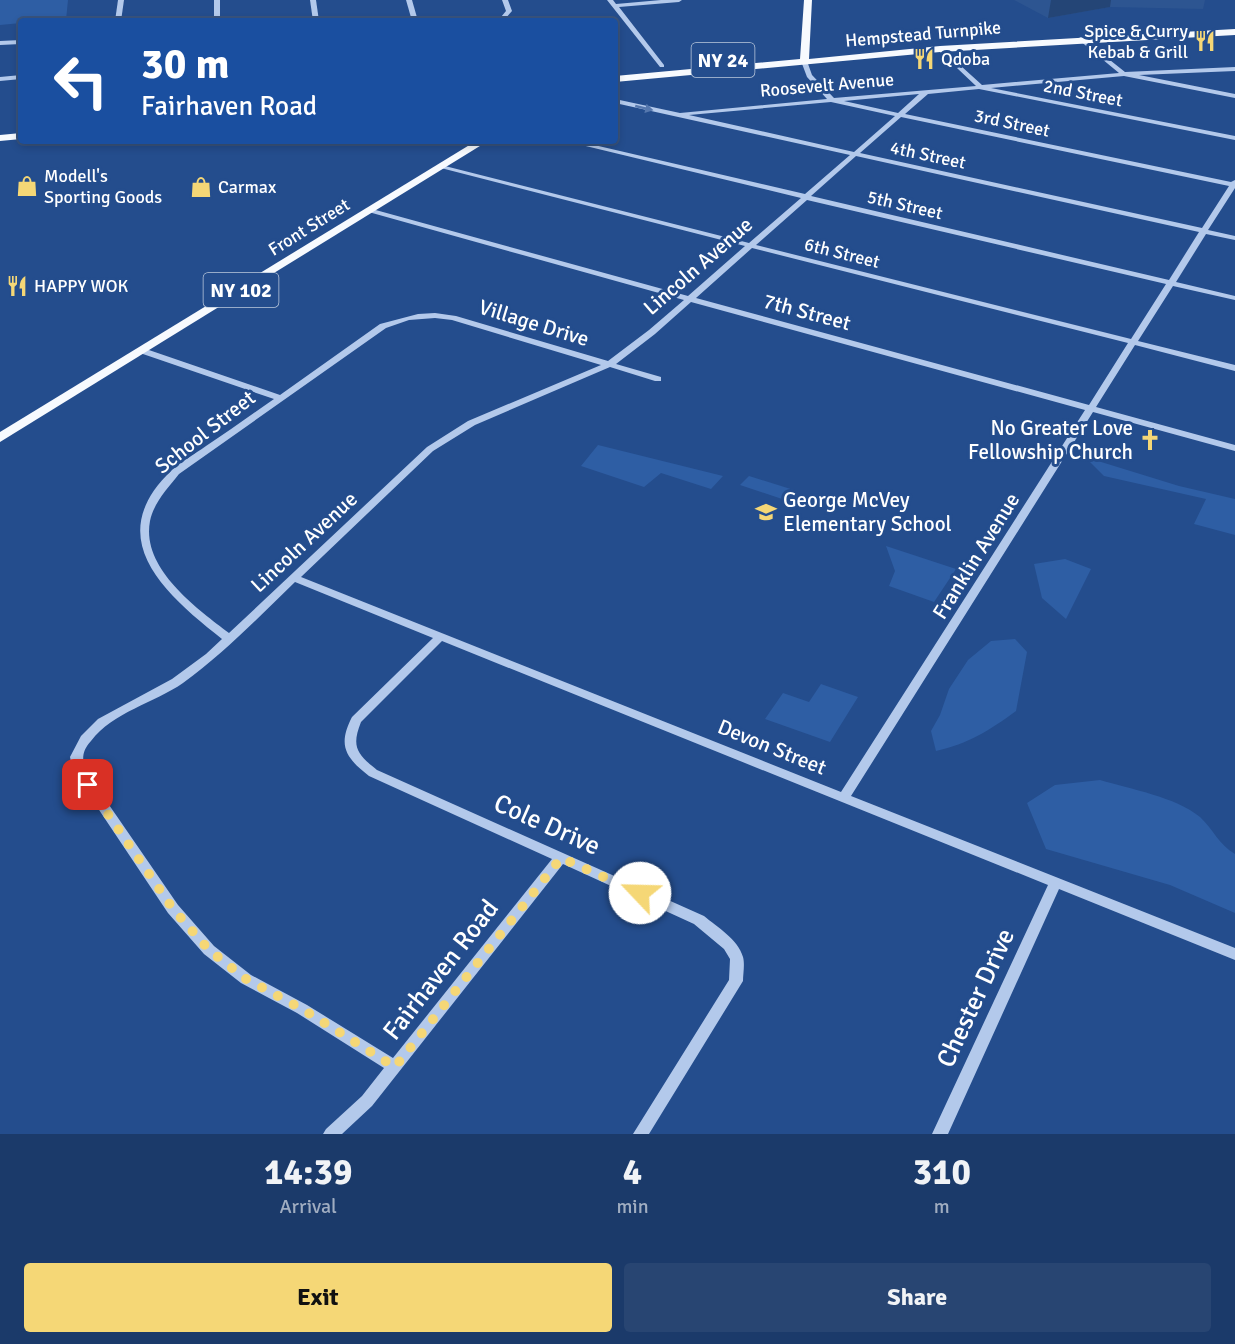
<!DOCTYPE html>
<style>
:root{--surface:#1b3a6a;--page:#284572;--text:#f1f3f6;--muted:#a0adc1;--line:#39547e;--accent:#f5d776}
body{margin:0;font-family:Signika,sans-serif;background:var(--page);color:var(--text);height:100vh;display:flex;flex-direction:column;font-size:22px;white-space:nowrap}
*{box-sizing:border-box;margin:0}
p{font-size:20px;color:var(--muted)}
.icon{flex:none;width:33px;height:33px;fill:none;stroke:currentColor;stroke-width:2;stroke-linecap:round;stroke-linejoin:round}
.map{position:relative;height:1134px;overflow:hidden}
.panel{display:flex;flex-direction:column;background:var(--surface);flex:1}
.panel>*{flex:none}
.top-card{position:absolute;left:18px;top:18px;width:600px;height:126px;border-radius:6px;box-shadow:0 3px 9px #0003,0 0 0 2px var(--line);background:#1a4fa0;color:#fff;overflow:hidden}
.pin{position:absolute;display:grid;place-items:center;width:51px;height:51px;color:#fff;margin:-26px;border-radius:12px;box-shadow:0 3px 9px #0006}
.me{position:absolute;width:66px;margin:-33px;rotate:294deg;stroke-linejoin:round;filter:drop-shadow(0 0 4px #0008)}
.turn{display:flex;align-items:center;gap:21px;height:126px;padding:0 24px;font-size:27px}
.turn .icon{width:78px;height:78px;stroke-width:2.5}
.turn b{display:block;font-size:42px;line-height:51px}
.eta{display:flex;justify-content:space-evenly;align-items:center;height:102px;text-align:center}
.eta b{font-size:36px;font-weight:800;line-height:42px}
.action{display:flex;gap:12px;margin-top:auto;padding:12px 24px}
.action a{flex:1;height:69px;border-radius:6px;background:var(--accent);color:#111;font-size:24px;font-weight:800;line-height:69px;text-align:center}
.action a+a{background:var(--page);color:var(--text)}
.map>svg:first-child{display:block}
</style>
<div class="map">
<svg width="1235" height="1134" viewBox="0 0 1235 1134">
<rect width="100%" height="100%" fill="#244d8d"/>
<g fill="#2e5ea4">
<polygon points="0,0 68,0 66,20 21,21 21,23 0,25"/>
<polygon points="598,445 723,476 711,489 661,473 644,487 581,466"/>
<polygon points="1085,457 1179,486 1235,499 1235,535 1194,524 1206,499 1104,476"/>
<polygon points="749,476 797,491 788,501 740,485"/>
<polygon points="886,546 956,569 934,602 889,586 895,571"/>
<polygon points="1065,559 1091,569 1066,619 1042,598 1034,564"/>
<path d="M1015,639L1027,652L1016,711C990,730 968,744 936,751L931,731L940,715L949,689L968,660L991,641Z"/>
<polygon points="821,684 858,697 830,742 765,719 783,693 809,702"/>
<path d="M1100,780C1130,789 1176,797 1200,817C1213,829 1219,845 1235,854V913L1170,885L1046,849L1027,803L1055,785Z"/>
</g>
<g fill="none" stroke-linecap="round" stroke-linejoin="round">
<g fill="#b3c9eb" fill-rule="evenodd">
<polygon points="118,0 124,0 121,21 115,21"/>
<rect x="214" y="0" width="6" height="21"/>
<polygon points="310,0 316,0 319,21 313,21"/>
<polygon points="406,0 412,0 418,21 412,21"/>
<polygon points="502,0 508,0 512,11 505,19 493,21 501,17 506,11"/>
<polygon points="607,0 613,0 616,4 661,0 682,0 679,2 619,7 664,65 664,67 660,67"/>
<path d="M1081,37L1125,72L1235,67V71L1139,75L1235,94V98L1124,76L991,88L1235,136V140L979,89L928,94L905,114L1231,182L1235,180V188L1208,230L1235,236V240L1206,234L1176,282L1235,296V300L1173,286L1138,341L1235,365V371L1135,345L1096,407L1235,445V451L1093,412L851,796L1235,948V960L1059,889L948,1134H932L1048,885L442,641L361,722C351,747 357,754 377,770L704,916C717,927 738,939 743,957C745,964 743,974 743,981L649,1134H633L729,980L730,959L724,949L694,924L563,864L372,1106L342,1134H323L326,1129L362,1096L384,1068L297,1013L241,983L204,954L168,913L73,771L70,757L81,736L98,719L172,679L206,654L222,639C165,594 100,538 172,470C182,461 195,454 206,446C229,431 251,415 274,399L140,353V349H146L280,395L380,324L418,314L435,313L456,316L608,361L649,330L684,300L365,211L372,209L688,296L745,246L437,167L441,165L749,243L801,198L565,141H577L805,194L850,155L615,103V99L680,113L827,99L807,77L801,61L804,59L807,61L812,75L834,98L976,86L938,50L937,49L940,47L982,85L1119,73L1079,40V38ZM919,94L898,113L844,101ZM831,102L895,116L854,152L689,115ZM901,117L1229,186L1202,228L860,153ZM856,156L1199,232L1169,280L811,196ZM807,200L1166,284L1131,339L756,245ZM752,248L1128,343L1089,405L696,298ZM691,302L1085,410L841,792L301,577L433,451L475,425L610,367L655,381H661V377L616,364L655,334ZM435,318L452,320L601,365L468,421L427,447L229,633C196,608 141,568 150,521C154,502 168,488 179,474L386,328L409,320ZM295,582L433,638L352,717C337,746 346,758 369,776L552,859L393,1058L307,1005L251,975L214,946L178,905L85,770C82,758 82,751 91,741C113,712 154,703 183,683C224,653 259,617 295,582Z"/>
<polygon points="21,40 21,44 0,45 0,41"/>
<polygon points="21,75 21,79 0,81 0,77"/>
</g>
<g fill="#f7fafe" fill-rule="evenodd">
<polygon points="804,0 812,0 809,59 940,46 1235,29 1235,35 940,52 615,82 615,76 800,59"/>
<polygon points="21,133 21,139 0,141 0,135"/>
<polygon points="476,141 488,141 0,442 0,432"/>
</g>
</g>
<polygon fill="#2d5591" points="1014,0 1205,0 1203,9 1110,7 1048,18"/>
<polygon fill="#244576" points="1051,0 1111,0 1110,7 1048,18"/>
<defs><path id="oneway-solid" d="M-6-.8H1V-3.2L6.5 0L1 3.2V.8H-6Z" transform="scale(1.5)"/></defs>
<use fill="#5678ae" href="#oneway-solid" transform="translate(644 108) rotate(13)"/>
<g fill="none" stroke-linecap="round" stroke-linejoin="round">
<polyline stroke="#f5d776" stroke-width="10" stroke-dasharray="0 18" points="88,785 173,909 209,950 246,979 302,1009 395,1067 561,858 640,893"/>
</g>
<defs>
<symbol id="restaurant-bare" viewBox="-9 -9 18 18"><path d="M-5-6h1v4h1v-4h1v4h1v-4h1v5L-1.5 .5V6h-2V.5L-5-1ZM5-6V6H3V1.5H1.5Q1.5-4 5-6Z" fill="#f5d776" stroke="#244d8d" stroke-width="2.5" paint-order="stroke"/></symbol>
<symbol id="shop-bare" viewBox="-9 -9 18 18"><path d="M-5-2.5h2.3a2.7 3.5 0 0 1 5.4 0H5L5.5 6h-11ZM-1.5-2.5h3a1.5 2.3 0 0 0-3 0Z" fill="#f5d776" stroke="#244d8d" stroke-width="2.5" paint-order="stroke"/></symbol>
<symbol id="church-bare" viewBox="-9 -9 18 18"><path d="M-1.2-6h2.4v3.5h3.3v2.4h-3.3V6h-2.4V-.1h-3.3v-2.4h3.3Z" fill="#f5d776" stroke="#244d8d" stroke-width="2.5" paint-order="stroke"/></symbol>
<symbol id="school-bare" viewBox="-9 -9 18 18"><path d="M0-5L7-2L0 1L-7-2ZM-4 1L0 2.5L4 1V4Q0 6-4 4Z" fill="#f5d776" stroke="#244d8d" stroke-width="2.5" paint-order="stroke"/></symbol>
</defs>
<g fill-rule="evenodd">
<use href="#restaurant-bare" x="1190" y="26" width="30" height="30"/>
<use href="#restaurant-bare" x="909" y="44" width="30" height="30"/>
<use href="#shop-bare" x="12" y="171" width="30" height="30"/>
<use href="#shop-bare" x="186" y="172" width="30" height="30"/>
<use href="#restaurant-bare" x="2" y="271" width="30" height="30"/>
<use href="#church-bare" x="1135" y="425" width="30" height="30"/>
<use href="#school-bare" x="751" y="497" width="30" height="30"/>
</g>
<g text-anchor="middle" dominant-baseline="central" stroke-width="6" stroke-linejoin="round" paint-order="stroke">
<g font-size="18" fill="#fff" stroke="#244d8d" text-anchor="start">
<text x="1188" y="31" text-anchor="end">Spice &amp; Curry<tspan x="1188" dy="21">Kebab &amp; Grill</tspan></text>
<text x="941" y="59">Qdoba</text>
<text x="44" y="176">Modell's<tspan x="44" dy="21">Sporting Goods</tspan></text>
<text x="218" y="187">Carmax</text>
<text x="34" y="286">HAPPY WOK</text>
</g>
<g font-size="18" fill="#fff" stroke="#244d8d">
<text transform="translate(923 34) rotate(-5)">Hempstead Turnpike</text>
<text transform="translate(827 85) rotate(-5)">Roosevelt Avenue</text>
<text transform="translate(1083 93) rotate(11)">2nd Street</text>
<text transform="translate(1012 123) rotate(12)">3rd Street</text>
<text transform="translate(928 155) rotate(12)">4th Street</text>
<text transform="translate(905 205) rotate(13)">5th Street</text>
<text transform="translate(309 227) rotate(-32)">Front Street</text>
<text transform="translate(842 253) rotate(14)">6th Street</text>
</g>
<g fill="#244d8d" stroke="#bdcadd" stroke-width="1.5">
<rect x="691.5" y="43" width="63" height="34" rx="4.5"/>
<rect x="203.5" y="273" width="75" height="34" rx="4.5"/>
</g>
<g font-size="20" font-weight="bold" fill="#fff">
<text x="723" y="60">NY 24</text>
<text x="241" y="290">NY 102</text>
</g>
<g font-size="21" fill="#fff" stroke="#244d8d">
<text transform="translate(698 266) rotate(-41)">Lincoln Avenue</text>
<text transform="translate(807 312) rotate(15)">7th Street</text>
<text transform="translate(534 323) rotate(17)">Village Drive</text>
<text transform="translate(205 432) rotate(-38)">School Street</text>
<text transform="translate(304 542) rotate(-43)">Lincoln Avenue</text>
<text transform="translate(976 556) rotate(-58)">Franklin Avenue</text>
<text transform="translate(772 747) rotate(22)">Devon Street</text>
</g>
<g font-size="21" fill="#fff" stroke="#244d8d" text-anchor="end">
<text x="1133" y="428">No Greater Love<tspan x="1133" dy="24">Fellowship Church</tspan></text>
<text x="783" y="500" text-anchor="start">George McVey<tspan x="783" dy="24">Elementary School</tspan></text>
</g>
<g font-size="26" fill="#fff" stroke="#244d8d">
<text transform="translate(547 825) rotate(24)">Cole Drive</text>
<text transform="translate(441 970) rotate(-52)">Fairhaven Road</text>
<text transform="translate(976 998) rotate(-65)">Chester Drive</text>
</g>
</g>
</svg>
<div class="pin" style="left:88px;top:785px;background:#d93025"><svg class="icon" aria-label="arrive" viewBox="0 0 24 24"><path d="M6 21V4h12l-3 4 3 4H6"/></svg></div>
<svg class="me" style="left:640px;top:893px" viewBox="-20 -20 40 40"><circle r="19" fill="#fff"/><path d="M0-13L10 11 0 6-10 11z" fill="#f5d776"/></svg>
<div class="top-card">
<div class="turn"><svg class="icon" aria-label="left" viewBox="0 0 24 24"><path d="M17 20v-9H6M10 6l-5 5 5 5"/></svg><div><b>30 m</b>Fairhaven Road</div></div>
</div>
</div>
<section class="panel">
<div class="eta">
<div><b>14:39</b><p>Arrival</p></div>
<div><b>4</b><p>min</p></div>
<div><b>310</b><p>m</p></div>
</div>
<div class="action"><a>Exit</a><a>Share</a></div>
</section>
